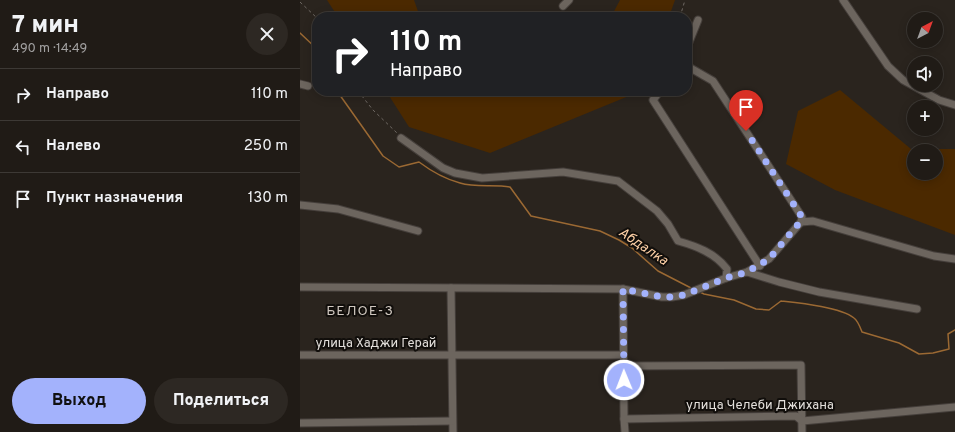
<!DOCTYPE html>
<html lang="ru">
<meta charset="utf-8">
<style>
:root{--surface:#201b16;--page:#2d2823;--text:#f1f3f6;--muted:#a2a1a1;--line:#3d3935;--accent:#a3b2fc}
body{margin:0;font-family:Overpass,sans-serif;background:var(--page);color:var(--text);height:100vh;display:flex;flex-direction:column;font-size:15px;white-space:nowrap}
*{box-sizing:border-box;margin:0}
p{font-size:13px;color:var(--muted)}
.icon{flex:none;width:22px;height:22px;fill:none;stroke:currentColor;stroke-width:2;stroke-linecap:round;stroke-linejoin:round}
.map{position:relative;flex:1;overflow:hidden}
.sheet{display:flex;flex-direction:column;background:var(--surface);width:300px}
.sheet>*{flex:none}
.guide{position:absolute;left:12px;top:12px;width:380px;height:84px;border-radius:16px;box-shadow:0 2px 10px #0003,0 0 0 1px var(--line);background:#202124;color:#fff;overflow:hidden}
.needle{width:26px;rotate:41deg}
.controls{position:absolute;left:607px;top:12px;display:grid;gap:8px}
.controls a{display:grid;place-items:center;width:36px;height:36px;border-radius:50%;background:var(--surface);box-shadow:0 2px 10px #0003,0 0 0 1px var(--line);font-size:20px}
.pin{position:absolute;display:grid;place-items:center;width:34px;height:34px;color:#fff;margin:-41px -17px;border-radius:50% 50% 50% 0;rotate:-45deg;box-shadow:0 0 4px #0007}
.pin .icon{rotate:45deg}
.me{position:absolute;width:44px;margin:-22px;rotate:359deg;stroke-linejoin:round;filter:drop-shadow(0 0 3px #0008)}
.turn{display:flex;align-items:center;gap:14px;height:84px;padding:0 12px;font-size:18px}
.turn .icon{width:52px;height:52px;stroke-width:2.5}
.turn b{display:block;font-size:28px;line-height:34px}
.round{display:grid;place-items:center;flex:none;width:42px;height:42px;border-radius:21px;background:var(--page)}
.overview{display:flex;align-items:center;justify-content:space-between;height:68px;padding:0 12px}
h1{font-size:24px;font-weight:800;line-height:30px}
.action{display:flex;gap:8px;margin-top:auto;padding:8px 12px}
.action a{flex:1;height:46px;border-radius:24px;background:var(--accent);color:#111;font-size:16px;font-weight:800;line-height:46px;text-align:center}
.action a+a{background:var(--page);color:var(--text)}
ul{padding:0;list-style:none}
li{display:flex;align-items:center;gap:12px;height:52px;padding:0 12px;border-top:1px solid var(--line)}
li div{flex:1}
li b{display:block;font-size:15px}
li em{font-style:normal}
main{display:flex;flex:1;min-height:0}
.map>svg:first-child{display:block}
</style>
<main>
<section class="sheet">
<div class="overview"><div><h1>7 мин</h1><p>490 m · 14:49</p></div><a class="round"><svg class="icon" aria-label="close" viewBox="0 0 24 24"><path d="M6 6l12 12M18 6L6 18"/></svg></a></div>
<ul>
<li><svg class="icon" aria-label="right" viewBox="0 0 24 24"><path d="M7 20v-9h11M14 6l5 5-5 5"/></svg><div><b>Направо</b></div><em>110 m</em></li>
<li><svg class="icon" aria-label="left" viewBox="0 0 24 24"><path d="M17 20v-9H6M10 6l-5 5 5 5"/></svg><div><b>Налево</b></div><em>250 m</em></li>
<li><svg class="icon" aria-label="arrive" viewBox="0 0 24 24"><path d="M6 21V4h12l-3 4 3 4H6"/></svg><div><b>Пункт назначения</b></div><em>130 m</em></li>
</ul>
<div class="action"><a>Выход</a><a>Поделиться</a></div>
</section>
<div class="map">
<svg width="655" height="432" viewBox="0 0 655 432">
<rect width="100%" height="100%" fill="#2a241e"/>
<g fill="#4b2900" fill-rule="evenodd">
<polygon points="27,0 114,0 120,17 38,17"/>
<polygon points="320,0 375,0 369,17 311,17"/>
<path d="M540,90L611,149H655V235L535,190L486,164L498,111ZM614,151H636V173H614Z"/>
<polygon points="86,91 341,91 190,153 109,127"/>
</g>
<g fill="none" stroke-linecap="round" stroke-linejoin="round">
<g stroke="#9b6933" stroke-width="1.5">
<polyline points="0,33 17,49"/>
<path d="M37,91L83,156L99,167L119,162C131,171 145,179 160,183C176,188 194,184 210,187L231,216L300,231L319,240L332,248L358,271L393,289"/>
<path d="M400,292L404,294L434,300L456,309L469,310L481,301C499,303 540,307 554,318C558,321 560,327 562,332L599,343L619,354L633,353L649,349L648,334L655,330"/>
</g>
<defs>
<g id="minor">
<polyline points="543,0 588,66 603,80 639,100 655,105"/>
<polyline points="263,6 269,0"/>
<polyline points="387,47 398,20"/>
<polyline points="387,66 413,81 502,217 501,222 513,221 634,256 655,259"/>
<polyline points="0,84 8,86"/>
<polyline points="360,91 353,100 460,266"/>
<path d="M101,138L143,168L155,173L182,178L263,172L318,181L357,211L368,224L378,241C396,246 415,253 427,269L426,278"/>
<polyline points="0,205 38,209 118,231"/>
<polyline points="447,272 479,282 519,292 617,309"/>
<polyline points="0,287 323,289 362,297 372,297 384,295 426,278 447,272 469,259 501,222"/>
<polyline points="151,288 153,432"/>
<polyline points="323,289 324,419"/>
<polyline points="0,355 323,355"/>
<polyline points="323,366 501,365 502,432"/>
<polyline points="0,423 152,421"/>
<polyline points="325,432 324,419 496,416 502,421 655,407"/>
</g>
</defs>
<use href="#minor" stroke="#453f3b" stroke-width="9"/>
<g stroke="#6f6964" stroke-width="1" stroke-dasharray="3 3" stroke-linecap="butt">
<polyline points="0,2 17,18"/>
<polyline points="380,17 385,0"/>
<polyline points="58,91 73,110 97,133"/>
</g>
<use href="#minor" stroke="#6c655e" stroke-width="7"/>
</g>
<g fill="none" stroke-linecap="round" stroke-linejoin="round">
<polyline stroke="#a3b2fc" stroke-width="7" stroke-dasharray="0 12.6" points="324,380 323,289 362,297 372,297 384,295 426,278 447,272 469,259 500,222 502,217 446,131"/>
</g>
<g text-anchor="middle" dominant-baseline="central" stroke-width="4" stroke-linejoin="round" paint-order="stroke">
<g font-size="13" fill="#e3dfdb" stroke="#110e0b">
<text x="76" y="344">улица Хаджи Герай</text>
<text x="460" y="406">улица Челеби Джихана</text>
</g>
<g font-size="14" font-style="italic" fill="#fccfa5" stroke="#110e0b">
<text transform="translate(343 247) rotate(34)">Абдалка</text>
</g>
<g font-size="14" letter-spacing="1" fill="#cfc7bf" stroke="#110e0b">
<text x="60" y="311">БЕЛОЕ-3</text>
</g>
</g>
</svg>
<div class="controls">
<a><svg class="needle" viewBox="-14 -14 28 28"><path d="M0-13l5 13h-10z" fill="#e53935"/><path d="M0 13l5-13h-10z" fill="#a2a1a1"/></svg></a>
<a><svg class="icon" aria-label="sound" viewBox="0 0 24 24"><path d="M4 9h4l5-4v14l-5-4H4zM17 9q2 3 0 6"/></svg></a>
<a>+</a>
<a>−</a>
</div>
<div class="pin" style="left:446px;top:131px;background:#d93025"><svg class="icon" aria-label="arrive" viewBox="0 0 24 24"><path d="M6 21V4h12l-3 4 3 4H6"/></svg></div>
<svg class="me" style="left:324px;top:380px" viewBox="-20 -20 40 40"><circle r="17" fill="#a3b2fc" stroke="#fff" stroke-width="3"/><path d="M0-11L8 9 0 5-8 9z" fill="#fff"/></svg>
<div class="guide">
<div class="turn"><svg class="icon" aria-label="right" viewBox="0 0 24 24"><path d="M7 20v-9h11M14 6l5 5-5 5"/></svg><div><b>110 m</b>Направо</div></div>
</div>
</div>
</main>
